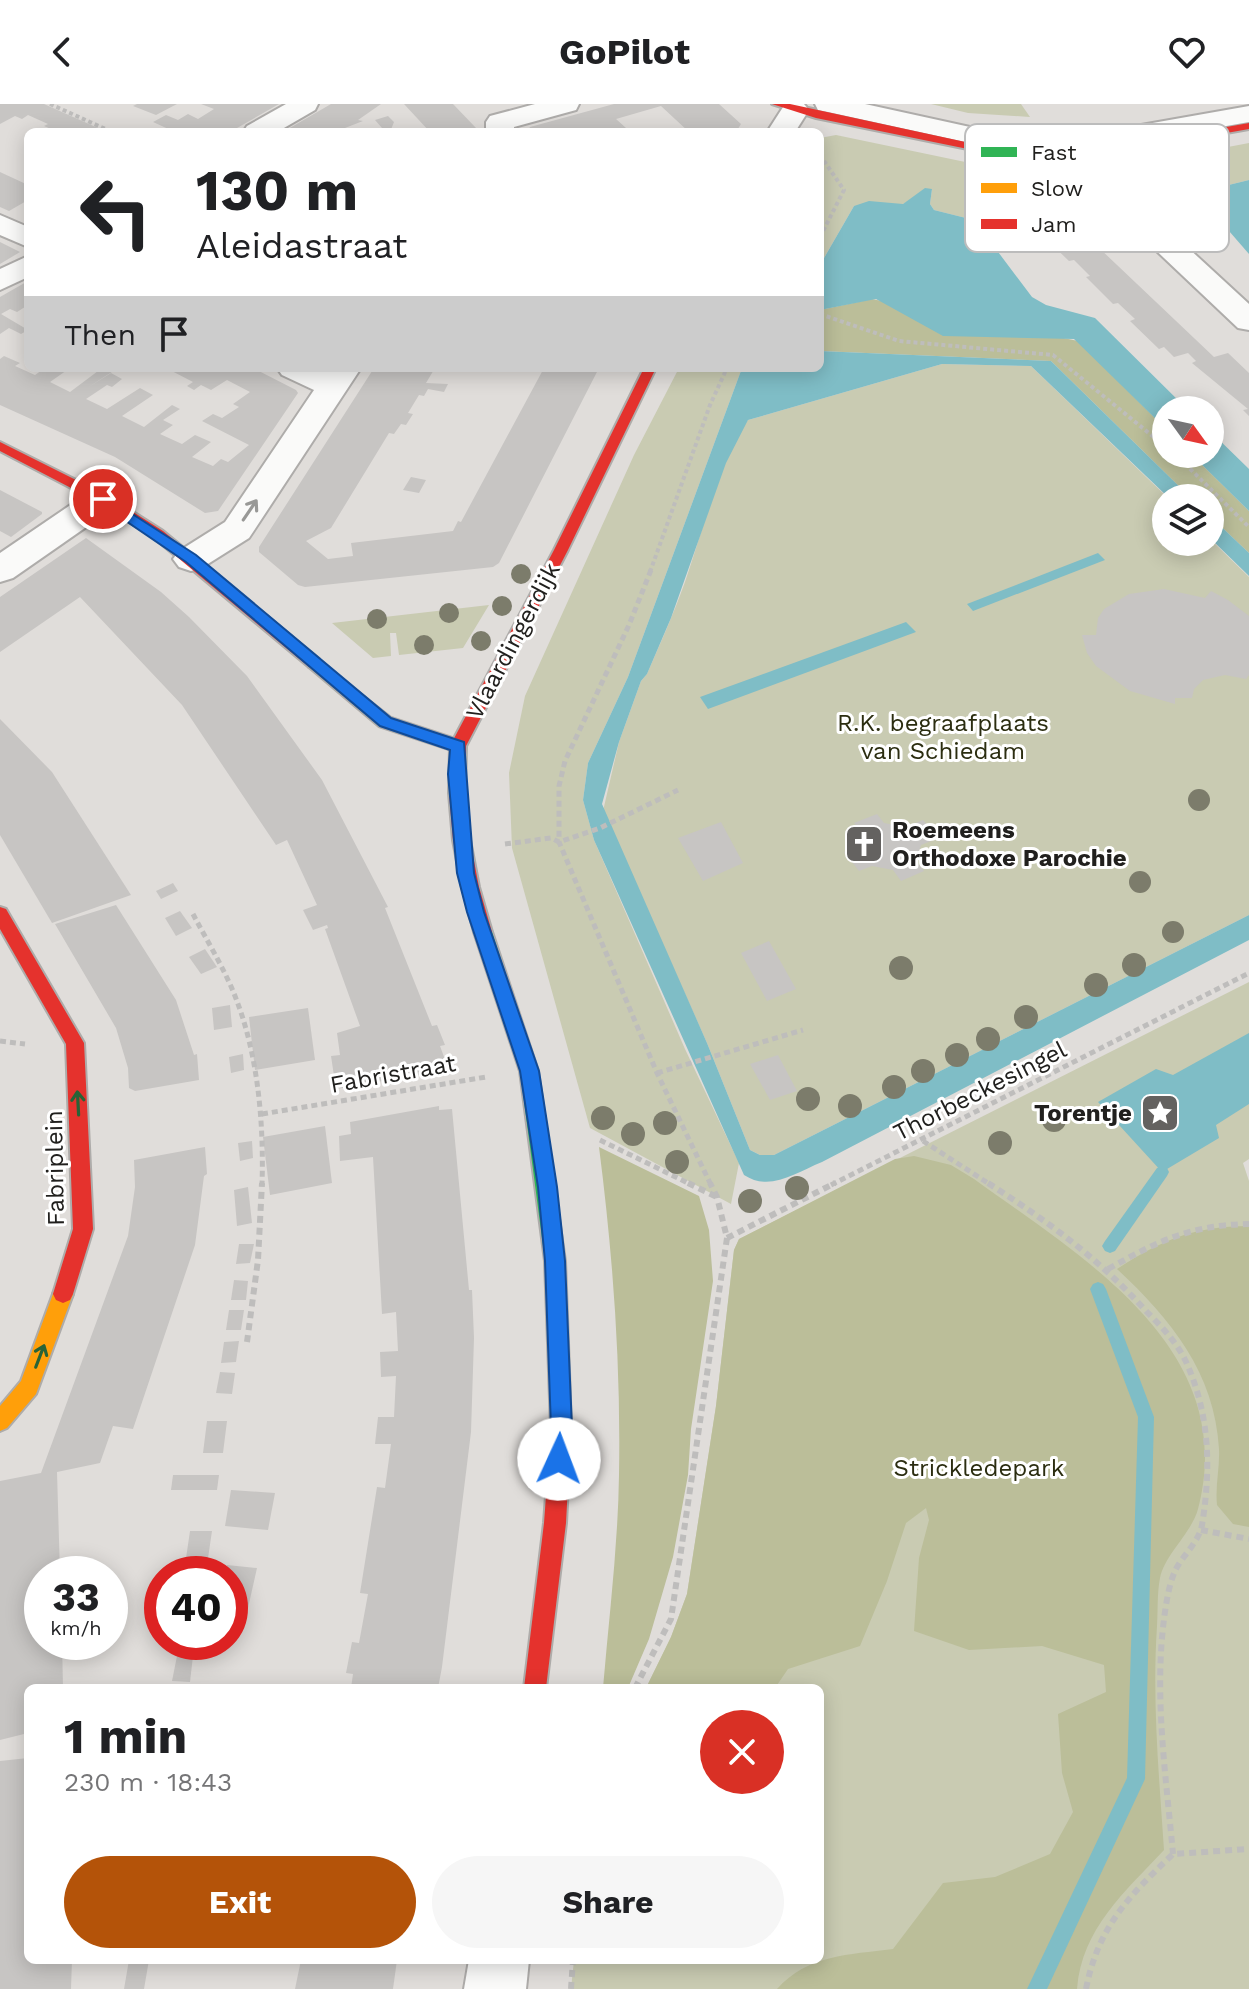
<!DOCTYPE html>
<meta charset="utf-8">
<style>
:root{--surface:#fff;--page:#f6f6f6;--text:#202124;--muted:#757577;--accent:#b45309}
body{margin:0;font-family:"Work Sans",sans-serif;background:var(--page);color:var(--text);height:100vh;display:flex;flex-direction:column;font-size:30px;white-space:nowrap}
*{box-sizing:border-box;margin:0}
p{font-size:26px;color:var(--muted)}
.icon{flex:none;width:44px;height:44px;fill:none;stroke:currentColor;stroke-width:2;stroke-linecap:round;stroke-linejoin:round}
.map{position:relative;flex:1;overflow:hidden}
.drawer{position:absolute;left:24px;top:1580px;width:800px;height:280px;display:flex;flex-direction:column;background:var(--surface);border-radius:12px;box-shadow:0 4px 20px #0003}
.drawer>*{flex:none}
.hud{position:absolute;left:24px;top:24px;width:800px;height:244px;border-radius:12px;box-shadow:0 4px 20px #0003;background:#fff;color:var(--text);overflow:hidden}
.needle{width:52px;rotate:123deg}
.tools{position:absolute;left:1152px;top:292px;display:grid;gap:16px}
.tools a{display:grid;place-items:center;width:72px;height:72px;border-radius:50%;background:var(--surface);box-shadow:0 4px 20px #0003;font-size:40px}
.speed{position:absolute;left:24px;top:1452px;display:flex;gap:16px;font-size:40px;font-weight:700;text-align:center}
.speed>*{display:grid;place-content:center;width:104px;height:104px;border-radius:50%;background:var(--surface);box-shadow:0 4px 20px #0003;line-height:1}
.speed small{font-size:20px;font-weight:400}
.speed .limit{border:12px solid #d22;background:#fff;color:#111}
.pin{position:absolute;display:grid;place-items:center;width:68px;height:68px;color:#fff;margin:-34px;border:4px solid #fff;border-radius:50%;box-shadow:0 2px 8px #0007}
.me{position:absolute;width:88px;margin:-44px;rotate:2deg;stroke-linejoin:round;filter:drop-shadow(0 0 6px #0008)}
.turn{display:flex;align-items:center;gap:28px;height:168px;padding:0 40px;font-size:36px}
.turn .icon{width:104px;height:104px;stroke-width:2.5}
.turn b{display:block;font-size:56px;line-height:68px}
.then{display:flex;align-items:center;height:76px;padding:0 40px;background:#0003;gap:16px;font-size:30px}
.round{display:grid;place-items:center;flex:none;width:84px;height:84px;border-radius:42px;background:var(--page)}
.summary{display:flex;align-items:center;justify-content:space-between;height:136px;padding:0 40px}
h1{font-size:48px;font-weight:700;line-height:60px}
.button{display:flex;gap:16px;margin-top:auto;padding:16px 40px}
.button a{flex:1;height:92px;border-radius:48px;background:var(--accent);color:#fff;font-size:32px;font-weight:700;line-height:92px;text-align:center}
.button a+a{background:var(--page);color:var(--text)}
header{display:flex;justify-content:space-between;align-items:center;height:104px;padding:0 40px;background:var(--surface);font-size:36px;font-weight:700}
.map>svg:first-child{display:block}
</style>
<header><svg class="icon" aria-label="back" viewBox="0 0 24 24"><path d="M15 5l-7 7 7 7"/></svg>GoPilot<svg class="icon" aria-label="heart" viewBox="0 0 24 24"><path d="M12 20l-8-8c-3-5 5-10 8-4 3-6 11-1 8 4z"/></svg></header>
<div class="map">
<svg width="1249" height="1885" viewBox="0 0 1249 1885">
<rect width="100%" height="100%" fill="#e0ddda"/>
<g fill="#c9cbb2">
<polygon points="931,0 1021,0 1030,13 968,9"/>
<polygon points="836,31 1061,78 1087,103 997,123 984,129 974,116 934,106 930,100 932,85 903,100 854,102 820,161 820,34"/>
<polygon points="1249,39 1249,76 1196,89 1170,54"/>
<path d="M942,260L1031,262L1168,394L1166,438H1210V435L1249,473V811L774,1051H760L750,1046L707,939L603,707L619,638L641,577L647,570C660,540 674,509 685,478C698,442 725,339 748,316Z"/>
<polygon points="679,264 742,264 628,573 588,659 583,696 594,736 685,945 739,1059 731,1100 590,1024 512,744 509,669 525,592 634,351"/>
<polygon points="489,501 463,544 399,551 396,529 390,529 391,552 373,554 332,519"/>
<polygon points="1249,878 1249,1055 1243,1059 1249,1077 1249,1885 571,1885 574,1856 820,1856 820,1584 646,1584 671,1533 687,1490 716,1302 734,1146 739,1135"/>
</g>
<g fill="#bbbe99">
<polygon points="872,195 1078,237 1166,325 1166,350 1191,350 1249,407 1249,449 1210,412 1210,394 1191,394 1051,257 820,247 820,206"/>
<path d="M599,1043L699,1092L709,1126L713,1177L691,1325L688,1371L673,1453L649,1535L628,1584H603C609,1513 618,1442 619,1371C621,1261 613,1152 599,1043Z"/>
<path d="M914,1052L951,1061L974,1075C1083,1154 1240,1245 1198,1405C1191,1430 1165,1450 1160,1474C1157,1489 1158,1507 1157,1522C1152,1597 1159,1671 1164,1746C1125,1788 1082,1824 1077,1885H777C809,1850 848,1851 893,1845L943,1779L995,1773L1050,1750L1073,1708L1062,1669L1058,1610L1106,1588L1104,1561L1042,1542L969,1546L914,1527L919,1454L929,1416L926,1404L906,1419L887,1477L860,1542L788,1565L775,1584H646L671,1533L687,1490L716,1302L734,1146L739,1135L895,1055Z"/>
<path d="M1249,1122V1423L1233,1420L1217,1401C1215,1382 1220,1363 1219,1345C1215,1269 1170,1214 1117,1165C1162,1136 1194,1122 1249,1122Z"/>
</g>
<g fill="#7fbdc6">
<polygon points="1249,76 1249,150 1196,89"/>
<polygon points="925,84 932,85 930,100 934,106 974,116 1032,193 1046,201 1095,214 1188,306 1166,306 1166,325 1074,235 943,232 876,195 820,206 820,161 854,102 869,97 903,100"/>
<path d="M820,247L1051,257L1191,394H1169L1031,262L942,260L748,316L726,359L671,514L647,570L641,577L619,638L602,700L707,939L750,1046L760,1051H774L1249,811V836L822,1058C795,1069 770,1088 744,1071L594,736L583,696L588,659L628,573L742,264H820Z"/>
<polygon points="1210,327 1249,365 1249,407 1191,350 1210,350"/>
<polygon points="1210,412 1249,449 1249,472 1210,434"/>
<polygon points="1098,449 1105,456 973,507 967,500"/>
<polygon points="906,518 916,528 708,605 700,593"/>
<polygon points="1249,929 1249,1000 1216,1021 1219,1034 1162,1068 1098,998 1156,965 1173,971"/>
</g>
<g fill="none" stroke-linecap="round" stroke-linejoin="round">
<g fill="#7fbdc6" fill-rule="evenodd">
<polygon points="1162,1062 1167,1064 1169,1068 1167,1072 1115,1147 1110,1149 1105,1147 1102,1142 1105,1137 1157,1064"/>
<polygon points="1098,1178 1103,1180 1106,1185 1154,1313 1145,1675 1047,1885 1027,1885 1127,1674 1138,1313 1090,1185 1093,1180"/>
</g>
</g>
<g fill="#c7c5c3">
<polygon points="0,0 44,0 107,28 45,28 51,25 44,22 48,20 28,11 22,15 15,12 0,20"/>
<polygon points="137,0 177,0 156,11 133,2"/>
<polygon points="201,0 279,0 230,28 175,28 153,18 166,11 178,16 188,10 198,15 214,5"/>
<polygon points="331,0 381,0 358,16 363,17 345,24 349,25 345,28 283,28"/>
<polygon points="404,0 453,0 476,24 474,28 430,28"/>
<polygon points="614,0 719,0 741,20 736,28 689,28 661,2 616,15 626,24 617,28 527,28 530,23"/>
<polygon points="388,12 394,18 390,28 379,28 382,24 375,16"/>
<polygon points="0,68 28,81 28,96 9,107 0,103"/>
<polygon points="1075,115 1084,123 1078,124 1214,253 1228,249 1249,269 1249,312 1243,306 1248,305 1192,259 1196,257 1188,249 1174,253 1164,243 1159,245 1130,217 1135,215 1118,199 1113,200 1086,173 1090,172 1074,156 1069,157 1043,132 1047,131 1040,123"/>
<polygon points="0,138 20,148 0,160"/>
<polygon points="28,177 28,201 17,208 10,205 1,210 28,226 21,230 9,224 0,230 0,193"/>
<polygon points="4,252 20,259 15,262 35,271 45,264 55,267 70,264 50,278 70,288 102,264 118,264 87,284 111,269 122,275 112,283 107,281 86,295 107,305 140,284 153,291 122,312 144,323 172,301 180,305 163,316 173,321 160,330 182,340 195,331 211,338 192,353 213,362 221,355 228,358 249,341 202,317 213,310 222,314 239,303 233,300 250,288 227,276 211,286 201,281 194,286 187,282 193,278 166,264 253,264 296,286 298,289 218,407 205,409 115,353 0,301 0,255"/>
<polygon points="374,264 435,264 426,279 448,280 444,288 428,285 424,292 419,291 408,309 413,310 406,321 401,320 394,330 389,329 331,424 306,437 328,455 353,452 351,439 453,427 458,417 461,418 544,264 599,264 499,459 493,463 305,483 298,481 259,448 259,443"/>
<polygon points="411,373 426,376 419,389 403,386"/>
<polygon points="0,386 42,408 42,410 11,433 0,427"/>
<polygon points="86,434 161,488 189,513 247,572 322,676 388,803 385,804 432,922 437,921 445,941 440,942 447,961 435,964 436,968 336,985 331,952 340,951 337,929 360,922 325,825 328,824 327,821 313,826 303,806 317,801 287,736 276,741 182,601 80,493 0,548 0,493"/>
<polygon points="1164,485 1205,494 1211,487 1228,496 1249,512 1249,571 1246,575 1225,571 1203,576 1194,585 1192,594 1175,594 1175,600 1130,587 1096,562 1087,549 1082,531 1096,531 1098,514 1104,505 1129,490"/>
<polygon points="0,615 52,668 131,791 52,819 0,731"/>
<polygon points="877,710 884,719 906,723 923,716 939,734 921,741 916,757 924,767 901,777 893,766 872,762 859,767 844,748 857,743 861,728 854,719"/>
<polygon points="721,718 743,759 703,777 678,734"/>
<polygon points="173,779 178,787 161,795 156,787"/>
<polygon points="116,801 176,896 194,951 197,950 199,976 135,987 129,984 128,964 116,924 55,820"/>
<polygon points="180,807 192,824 176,832 165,814"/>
<polygon points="769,837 796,885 767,897 741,849"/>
<polygon points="205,845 217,863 201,870 189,853"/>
<polygon points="230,901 232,923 214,926 212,904"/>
<polygon points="308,904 315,956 255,966 249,913"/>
<polygon points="243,950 244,966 231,969 229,953"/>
<polygon points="778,951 797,987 770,996 750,960"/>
<polygon points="439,1002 439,1006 452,1005 469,1186 472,1186 474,1234 471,1328 442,1563 438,1584 351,1584 353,1570 346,1569 352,1538 359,1539 368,1490 360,1489 377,1383 385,1384 391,1340 375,1340 378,1313 394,1313 396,1272 381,1273 380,1248 398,1247 396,1208 382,1210 373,1053 340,1057 339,1032 351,1030 350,1018"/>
<polygon points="325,1022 332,1079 270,1091 263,1033"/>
<polygon points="252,1037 253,1054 240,1057 238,1039"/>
<polygon points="205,1043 207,1070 204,1072 195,1141 133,1325 113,1322 100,1359 57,1368 60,1470 42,1470 42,1538 62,1538 63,1584 28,1584 28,1629 0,1636 0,1377 41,1369 128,1132 135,1083 134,1056"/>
<polygon points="248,1083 252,1119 237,1122 234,1086"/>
<polygon points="239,1140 254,1140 250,1159 236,1160"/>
<polygon points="234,1176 248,1177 246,1196 231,1196"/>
<polygon points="229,1206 244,1206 241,1226 226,1226"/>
<polygon points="239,1237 236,1258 221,1259 224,1238"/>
<polygon points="220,1268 235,1269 232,1290 216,1289"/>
<polygon points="207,1317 227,1317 223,1349 203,1349"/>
<polygon points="173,1371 219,1371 217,1386 171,1386"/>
<polygon points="231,1386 275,1389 268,1426 225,1422"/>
<polygon points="190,1427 212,1427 207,1461 185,1461"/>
<polygon points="227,1461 257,1464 248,1504 230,1502 230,1470 224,1470"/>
<polygon points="177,1552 193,1552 190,1578 172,1577"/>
<polygon points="28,1654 28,1856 72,1856 71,1885 0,1885 0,1657"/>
<polygon points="129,1856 149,1856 144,1885 124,1885"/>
<polygon points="301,1856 397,1856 393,1885 295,1885"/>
</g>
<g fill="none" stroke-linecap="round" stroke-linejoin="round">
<defs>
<g id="street">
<polygon points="286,0 318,0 315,6 277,28 243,28 247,22"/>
<polygon points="535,0 579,0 576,6 514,23 514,28 486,28 486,18 490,12"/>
<polygon points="785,0 804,0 809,6 795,28 767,28"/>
<polygon points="815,0 865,0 1002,30 1073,33 1249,2 1249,18 1091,46 1110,72 1249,200 1249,226 1238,224 1090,84 1065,49 1002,46 828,8 818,6"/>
<polygon points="0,111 28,123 28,143 0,131"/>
<polygon points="28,152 28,173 0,186 0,165"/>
<polygon points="277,264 318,264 326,268 329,264 361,264 249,434 203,463 191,467 179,463 173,455 179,447 225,418 314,286 282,271"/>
<polygon points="103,384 115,387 120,395 115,403 13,474 0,478 0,449 91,387"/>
<polygon points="469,1856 529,1856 526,1885 464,1885"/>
</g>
<polygon id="fast" points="483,821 492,828 538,967 565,1157 568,1239 565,1246 558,1248 551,1246 548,1239 545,1157 520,967 474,828"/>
<g id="slow">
<polygon points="314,554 391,614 464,638 466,642 464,646 458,648 379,622 309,563 309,555"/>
<polygon points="63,1181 70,1184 73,1190 36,1290 7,1324 0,1327 0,1302 21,1277 53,1190 56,1184"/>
</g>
<g id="jam">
<polygon points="772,0 790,0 1007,47 1044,50 1108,44 1249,19 1249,25 1108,50 1044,56 1007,53 816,14"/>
<polygon points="644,264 656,264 568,446 466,642 465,689 470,736 479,783 492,828 483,835 474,828 462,783 453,736 449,689 450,642 554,446"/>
<polygon points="0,338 108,392 163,427 319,555 319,563 309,563 153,433 98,398 0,347"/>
<polygon points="0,803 6,805 84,939 93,1125 73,1190 70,1196 63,1199 56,1196 53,1190 73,1125 66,940 0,825"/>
<polygon points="558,1230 565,1232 568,1239 571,1324 566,1419 546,1584 524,1584 544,1419 551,1324 548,1239 551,1232"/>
</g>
</defs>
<use href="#street" stroke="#aeacaa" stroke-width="4"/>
<use href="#fast" stroke="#aeacaa" stroke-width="4"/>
<use href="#slow" stroke="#aeacaa" stroke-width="4"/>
<use href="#jam" stroke="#aeacaa" stroke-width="4"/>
<g stroke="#bebdbc" stroke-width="4" stroke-dasharray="4 3" stroke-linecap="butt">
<polyline points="50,0 112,28"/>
<polyline points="820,51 844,86 820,133"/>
<polyline points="820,210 899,237 1053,251 1166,343"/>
<polyline points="1175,350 1249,423"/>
<polyline points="650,468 710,301 727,264"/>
</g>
<g stroke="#bebdbc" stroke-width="5" stroke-dasharray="6 4" stroke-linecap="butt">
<polyline points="651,466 629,521 565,657 559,682 559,738 657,969 711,1081"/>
<polyline points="505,740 551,734 559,738 600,724 678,686"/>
<path d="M193,810C207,837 224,864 235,892C258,950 264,1019 262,1081"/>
<polyline points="0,937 25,940"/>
<polyline points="657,969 803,926"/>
<polyline points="262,1010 486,973"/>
<polyline points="600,1036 692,1081"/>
<polyline points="923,1037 991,1081"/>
<polyline points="831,1081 1249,869"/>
</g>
<g stroke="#bebdbc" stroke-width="6" stroke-dasharray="7 5" stroke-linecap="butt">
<polyline points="688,1079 717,1093"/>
<path d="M988,1079C1050,1119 1097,1153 1147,1208C1162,1223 1179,1241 1187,1260C1210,1312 1211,1366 1202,1421C1199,1438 1182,1452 1175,1467C1169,1480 1166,1500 1164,1515C1154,1593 1166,1672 1173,1750"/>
<polyline points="727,1134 835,1079"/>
<path d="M1108,1165C1158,1137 1191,1121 1249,1120"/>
<polyline points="247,1238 258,1156 262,1079"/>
<polyline points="1201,1426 1249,1435"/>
<polyline points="635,1584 671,1515 727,1134 717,1093 710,1079"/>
<polyline points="571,1885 573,1856"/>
<path d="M1086,1885C1098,1823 1129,1792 1173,1750L1249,1745"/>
</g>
<use href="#street" fill="#fafaf9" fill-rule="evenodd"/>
<use href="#fast" fill="#30b455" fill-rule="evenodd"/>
<use href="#slow" fill="#ff9f0a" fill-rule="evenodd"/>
<use href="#jam" fill="#e5322d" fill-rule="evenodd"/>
</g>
<g fill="#7c7c6b">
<circle cx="521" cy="470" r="10"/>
<circle cx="502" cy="502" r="10"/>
<circle cx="449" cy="509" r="10"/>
<circle cx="377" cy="515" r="10"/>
<circle cx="481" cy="537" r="10"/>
<circle cx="424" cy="541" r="10"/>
<circle cx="1199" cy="696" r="11"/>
<circle cx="1140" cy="778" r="11"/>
<circle cx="1173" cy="828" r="11"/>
<circle cx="1134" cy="861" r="12"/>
<circle cx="901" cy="864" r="12"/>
<circle cx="1096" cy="881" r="12"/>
<circle cx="1026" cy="913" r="12"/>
<circle cx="988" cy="935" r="12"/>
<circle cx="957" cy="951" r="12"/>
<circle cx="923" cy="967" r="12"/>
<circle cx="894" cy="983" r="12"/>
<circle cx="808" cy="995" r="12"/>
<circle cx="850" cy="1002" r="12"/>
<circle cx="603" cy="1014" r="12"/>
<circle cx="1054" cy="1016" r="12"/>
<circle cx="665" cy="1019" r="12"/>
<circle cx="633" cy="1030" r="12"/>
<circle cx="1000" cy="1039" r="12"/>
<circle cx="677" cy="1058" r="12"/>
<circle cx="797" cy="1084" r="12"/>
<circle cx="750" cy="1097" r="12"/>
</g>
<defs><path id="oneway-shaft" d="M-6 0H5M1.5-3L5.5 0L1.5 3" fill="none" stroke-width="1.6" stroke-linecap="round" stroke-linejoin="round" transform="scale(2)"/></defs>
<use stroke="#989896" href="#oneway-shaft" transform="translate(250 406) rotate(-56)"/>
<g stroke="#286337">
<use href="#oneway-shaft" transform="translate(78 999) rotate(-93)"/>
<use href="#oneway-shaft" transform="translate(40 1252) rotate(-69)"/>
</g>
<polygon fill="#1a73e8" stroke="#114b97" stroke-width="2" points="103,391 196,451 391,614 464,638 474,769 484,808 539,967 557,1083 565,1157 572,1324 567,1363 559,1366 552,1363 549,1355 551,1324 545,1157 538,1083 520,967 467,808 457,769 448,670 450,646 380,622 186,458 98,398 98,392"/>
<defs>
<symbol id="church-square" viewBox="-11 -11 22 22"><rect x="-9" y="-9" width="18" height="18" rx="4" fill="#646260" stroke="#fff"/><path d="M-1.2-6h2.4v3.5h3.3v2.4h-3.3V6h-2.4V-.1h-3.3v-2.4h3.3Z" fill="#fff"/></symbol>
<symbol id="sight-square" viewBox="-11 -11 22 22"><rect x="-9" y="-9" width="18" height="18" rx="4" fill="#646260" stroke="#fff"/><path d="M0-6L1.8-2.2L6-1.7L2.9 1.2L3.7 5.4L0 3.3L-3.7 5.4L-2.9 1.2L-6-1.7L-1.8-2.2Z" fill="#fff"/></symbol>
</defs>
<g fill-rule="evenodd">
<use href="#church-square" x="842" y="718" width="44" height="44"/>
<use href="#sight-square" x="1138" y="987" width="44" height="44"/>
</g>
<g text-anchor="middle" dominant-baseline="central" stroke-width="6" stroke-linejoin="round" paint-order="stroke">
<g font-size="24" fill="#21201e" stroke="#fff">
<text transform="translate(513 537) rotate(-62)">Vlaardingerdijk</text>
<text transform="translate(393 970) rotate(-10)">Fabristraat</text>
<text transform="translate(980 987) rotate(-27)">Thorbeckesingel</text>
<text transform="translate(55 1064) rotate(-91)">Fabriplein</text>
</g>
<g font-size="24" fill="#2b2d10" stroke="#fff">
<text x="943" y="619">R.K. begraafplaats<tspan x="943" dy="28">van Schiedam</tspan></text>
<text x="979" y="1364">Strickledepark</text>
</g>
<g font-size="24" font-weight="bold" fill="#21201e" stroke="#fff" text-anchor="start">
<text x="892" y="726">Roemeens<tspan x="892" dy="28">Orthodoxe Parochie</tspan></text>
<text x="1132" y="1009" text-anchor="end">Torentje</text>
</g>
</g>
<rect x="965" y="20" width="264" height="128" rx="12" fill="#fff" stroke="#bcbcbc" stroke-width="2"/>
<rect x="981" y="43" width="36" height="10" fill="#30b455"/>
<rect x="981" y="79" width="36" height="10" fill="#ff9f0a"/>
<rect x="981" y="115" width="36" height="10" fill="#e5322d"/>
<g font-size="22" fill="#21201e">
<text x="1031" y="56">Fast</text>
<text x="1031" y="92">Slow</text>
<text x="1031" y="128">Jam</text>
</g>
</svg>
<div class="tools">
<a><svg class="needle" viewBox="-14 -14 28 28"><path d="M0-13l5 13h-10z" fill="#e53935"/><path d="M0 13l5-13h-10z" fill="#757577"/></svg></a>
<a><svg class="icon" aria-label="layers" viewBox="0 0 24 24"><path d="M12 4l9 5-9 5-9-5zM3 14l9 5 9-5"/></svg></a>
</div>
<div class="speed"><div>33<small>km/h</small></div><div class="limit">40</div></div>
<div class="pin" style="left:103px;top:395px;background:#d93025"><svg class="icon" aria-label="arrive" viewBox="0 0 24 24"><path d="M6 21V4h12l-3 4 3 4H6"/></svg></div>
<svg class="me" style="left:559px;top:1355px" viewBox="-20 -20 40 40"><circle r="19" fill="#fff"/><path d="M0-13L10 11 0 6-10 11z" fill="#1a73e8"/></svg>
<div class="hud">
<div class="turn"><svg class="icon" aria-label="left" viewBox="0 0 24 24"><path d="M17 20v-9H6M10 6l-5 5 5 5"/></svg><div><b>130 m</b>Aleidastraat</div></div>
<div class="then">Then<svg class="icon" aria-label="arrive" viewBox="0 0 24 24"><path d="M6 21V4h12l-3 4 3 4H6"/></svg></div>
</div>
<section class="drawer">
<div class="summary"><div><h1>1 min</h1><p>230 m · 18:43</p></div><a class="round" style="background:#d93025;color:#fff"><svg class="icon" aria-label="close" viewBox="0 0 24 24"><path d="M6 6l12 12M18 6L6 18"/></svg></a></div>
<div class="button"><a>Exit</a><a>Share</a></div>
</section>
</div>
